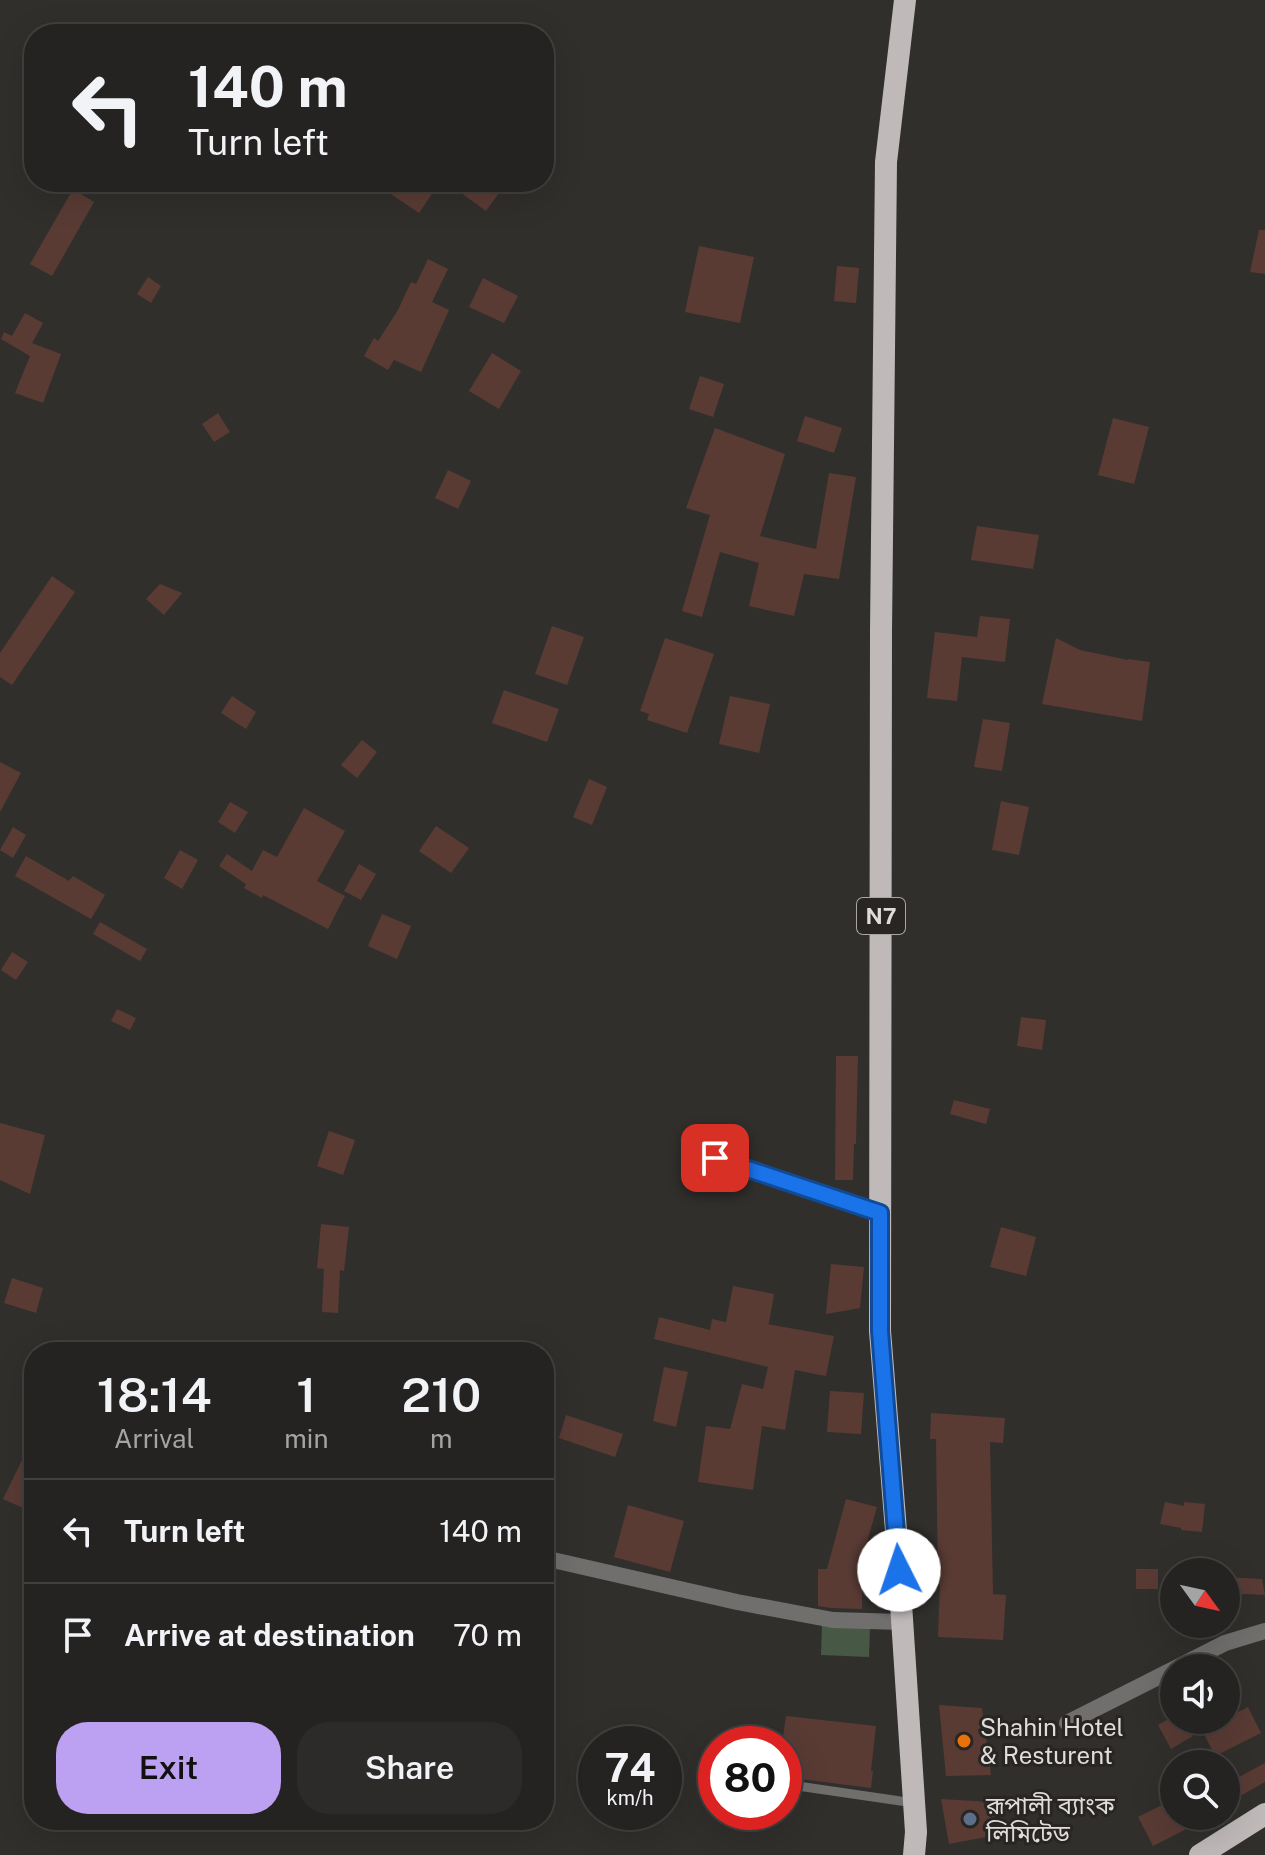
<!DOCTYPE html>
<meta charset="utf-8">
<style>
:root{--surface:#252321;--page:#2d2b2a;--text:#f1f3f6;--muted:#a3a4a5;--line:#42403f;--accent:#bca0f2}
body{margin:0;font-family:"Public Sans","Noto Sans Bengali",sans-serif;background:var(--page);color:var(--text);height:100vh;display:flex;flex-direction:column;font-size:30px;white-space:nowrap}
*{box-sizing:border-box;margin:0}
p{font-size:26px;color:var(--muted)}
.icon{flex:none;width:44px;height:44px;fill:none;stroke:currentColor;stroke-width:2;stroke-linecap:round;stroke-linejoin:round}
.map{position:relative;flex:1;overflow:hidden}
.side{position:absolute;left:24px;top:1342px;width:530px;height:488px;display:flex;flex-direction:column;background:var(--surface);border-radius:32px;box-shadow:0 8px 32px #0002,0 0 0 2px var(--line)}
.side>*{flex:none}
.hud{position:absolute;left:24px;top:24px;width:530px;height:168px;border-radius:32px;box-shadow:0 8px 32px #0002,0 0 0 2px var(--line);background:#252321;color:var(--text);overflow:hidden}
.needle{width:52px;rotate:123deg}
.controls{position:absolute;left:1160px;top:1558px;display:grid;gap:16px}
.controls a{display:grid;place-items:center;width:80px;height:80px;border-radius:50%;background:var(--surface);box-shadow:0 8px 32px #0002,0 0 0 2px var(--line);font-size:40px}
.speed{position:absolute;left:578px;top:1726px;display:flex;gap:16px;font-size:40px;font-weight:700;text-align:center}
.speed>*{display:grid;place-content:center;width:104px;height:104px;border-radius:50%;background:var(--surface);box-shadow:0 8px 32px #0002,0 0 0 2px var(--line);line-height:1}
.speed small{font-size:20px;font-weight:400}
.speed .limit{border:12px solid #d22;background:#fff;color:#111}
.pin{position:absolute;display:grid;place-items:center;width:68px;height:68px;color:#fff;margin:-34px;border-radius:16px;box-shadow:0 4px 12px #0006}
.me{position:absolute;width:88px;margin:-44px;rotate:356deg;stroke-linejoin:round;filter:drop-shadow(0 0 6px #0008)}
.turn{display:flex;align-items:center;gap:28px;height:168px;padding:0 32px;font-size:36px}
.turn .icon{width:104px;height:104px;stroke-width:2.5}
.turn b{display:block;font-size:56px;line-height:68px}
.eta{display:flex;justify-content:space-evenly;align-items:center;height:136px;text-align:center}
.eta b{font-size:48px;font-weight:600;line-height:56px}
.button{display:flex;gap:16px;margin-top:auto;padding:16px 32px}
.button a{flex:1;height:92px;border-radius:32px;background:var(--accent);color:#111;font-size:32px;font-weight:600;line-height:92px;text-align:center}
.button a+a{background:var(--page);color:var(--text)}
ul{padding:0;list-style:none}
li{display:flex;align-items:center;gap:24px;height:104px;padding:0 32px;border-top:2px solid var(--line)}
li div{flex:1}
li b{display:block;font-size:30px}
li em{font-style:normal}
.map>svg:first-child{display:block}
</style>
<div class="map">
<svg width="1265" height="1855" viewBox="0 0 1265 1855">
<rect width="100%" height="100%" fill="#312f2c"/>
<polygon fill="#475944" points="822,1623 870,1628 869,1657 821,1655"/>
<g fill="#593b34">
<polygon points="373,182 440,182 419,213"/>
<polygon points="446,182 507,182 486,211"/>
<polygon points="73,189 94,202 52,276 30,264"/>
<polygon points="1259,230 1265,230 1265,274 1250,272"/>
<polygon points="699,246 754,257 740,323 685,312"/>
<polygon points="428,259 448,269 432,302 449,310 421,372 394,360 388,370 364,356 374,338 378,341 398,310 411,282 416,284"/>
<polygon points="837,266 859,268 856,303 834,301"/>
<polygon points="148,277 161,286 151,303 137,294"/>
<polygon points="483,278 518,296 504,323 469,307"/>
<polygon points="25,313 43,323 32,343 61,354 43,403 15,393 30,356 1,339 4,332 12,336"/>
<polygon points="492,353 521,371 499,409 469,391"/>
<polygon points="700,376 724,384 713,417 689,409"/>
<polygon points="218,413 230,432 214,442 202,424"/>
<polygon points="805,416 842,428 834,453 797,441"/>
<polygon points="1113,418 1149,427 1134,484 1098,475"/>
<polygon points="715,428 785,454 760,536 816,549 829,473 856,477 839,579 804,574 794,616 749,606 759,563 720,552 702,617 682,611 710,515 686,508"/>
<polygon points="448,470 471,481 458,509 435,498"/>
<polygon points="977,526 1039,535 1033,569 971,560"/>
<polygon points="52,576 75,592 12,685 0,677 0,653"/>
<polygon points="160,584 182,593 164,615 146,599"/>
<polygon points="980,616 1010,619 1005,662 962,657 957,701 927,698 935,632 977,637"/>
<polygon points="552,626 584,637 567,685 535,674"/>
<polygon points="665,638 714,654 687,733 647,720 649,714 640,711"/>
<polygon points="1056,638 1080,650 1128,660 1128,659 1150,662 1142,721 1042,704"/>
<polygon points="504,690 559,709 547,742 492,723"/>
<polygon points="232,696 256,712 246,729 221,713"/>
<polygon points="730,696 770,704 759,753 719,744"/>
<polygon points="983,719 1010,723 1002,771 974,767"/>
<polygon points="362,740 377,752 357,778 341,765"/>
<polygon points="0,762 21,773 0,812"/>
<polygon points="589,779 607,787 592,825 573,817"/>
<polygon points="1001,801 1029,807 1019,855 992,850"/>
<polygon points="230,802 248,812 235,833 218,822"/>
<polygon points="304,808 345,831 317,881 345,896 328,929 263,895 262,898 244,888 246,884 219,866 227,854 252,871 263,850 277,857"/>
<polygon points="436,826 469,848 451,873 419,851"/>
<polygon points="13,827 26,835 13,858 0,850"/>
<polygon points="180,850 198,860 182,889 164,878"/>
<polygon points="26,856 69,881 73,876 105,895 91,919 15,876"/>
<polygon points="359,864 376,874 361,900 344,891"/>
<polygon points="382,914 411,926 397,959 368,946"/>
<polygon points="100,922 147,949 140,961 93,934"/>
<polygon points="12,952 28,962 16,980 1,970"/>
<polygon points="117,1009 136,1018 130,1030 111,1021"/>
<polygon points="1021,1017 1046,1020 1042,1050 1017,1046"/>
<polygon points="836,1056 858,1056 856,1144 854,1144 853,1180 835,1180"/>
<polygon points="954,1100 990,1109 986,1124 950,1114"/>
<polygon points="0,1123 45,1135 30,1194 0,1180"/>
<polygon points="329,1131 355,1140 343,1175 317,1166"/>
<polygon points="321,1224 349,1227 344,1271 340,1270 338,1313 322,1312 324,1269 317,1268"/>
<polygon points="1001,1227 1036,1237 1026,1276 990,1267"/>
<polygon points="831,1264 864,1267 860,1308 826,1314"/>
<polygon points="12,1278 43,1288 36,1313 4,1303"/>
<polygon points="733,1286 774,1294 769,1323 767,1324 834,1336 826,1376 795,1370 785,1430 762,1426 753,1490 698,1482 706,1426 730,1429 742,1384 763,1389 768,1367 654,1339 659,1317 710,1330 712,1319 726,1322"/>
<polygon points="664,1367 688,1372 676,1427 653,1421"/>
<polygon points="830,1391 864,1393 861,1434 827,1432"/>
<polygon points="931,1413 1005,1418 1003,1443 990,1442 993,1594 1006,1595 1003,1640 938,1637 940,1584 938,1584 936,1439 930,1439"/>
<polygon points="566,1415 623,1434 615,1457 559,1438"/>
<polygon points="23,1458 34,1463 34,1484 23,1508 3,1499"/>
<polygon points="846,1499 877,1507 863,1556 862,1609 831,1608 818,1606 818,1569 827,1569"/>
<polygon points="1165,1502 1184,1506 1184,1502 1205,1504 1202,1532 1181,1530 1181,1528 1160,1524"/>
<polygon points="628,1505 684,1521 670,1572 614,1557"/>
<rect x="1136" y="1569" width="22" height="20"/>
<polygon points="1226,1577 1262,1579 1265,1595 1226,1593"/>
<polygon points="939,1705 982,1708 991,1775 946,1776"/>
<polygon points="1248,1707 1261,1733 1215,1756 1202,1730 1222,1720 1226,1720 1226,1718"/>
<polygon points="786,1716 876,1726 871,1771 873,1771 871,1788 784,1777 784,1744 782,1744"/>
<polygon points="1167,1720 1184,1720 1193,1736 1171,1749 1158,1725"/>
<polygon points="1265,1763 1265,1782 1226,1804 1226,1784"/>
<polygon points="941,1799 992,1802 997,1835 949,1844"/>
<polygon points="1174,1799 1174,1816 1212,1816 1153,1846 1138,1817"/>
</g>
<g fill="none" stroke-linecap="round" stroke-linejoin="round">
<polyline stroke="#716f6e" stroke-width="9" points="784,1784 914,1803"/>
<g stroke="#716f6e" stroke-width="16">
<polyline points="715,1158 880,1213"/>
<polyline points="544,1558 737,1602 833,1620 902,1622"/>
<polyline points="1176,1668 1225,1643 1265,1631"/>
<polyline points="1067,1723 1174,1669"/>
</g>
<g stroke="#bfbab9" stroke-width="22">
<polyline points="905,0 886,162 881,632 880,1331 897,1543 916,1832 914,1855"/>
<polyline points="1200,1855 1265,1814"/>
</g>
</g>
<g fill="none" stroke-linecap="round" stroke-linejoin="round">
<defs>
<polyline id="route" points="715,1158 880,1213 880,1331 899,1570"/>
</defs>
<use href="#route" stroke="#114b97" stroke-width="20"/>
<use href="#route" stroke="#1a73e8" stroke-width="14"/>
</g>
<circle fill="#e8710a" stroke="#282523" stroke-width="3" cx="964" cy="1741" r="8"/>
<circle fill="#5c6f8a" stroke="#282523" stroke-width="3" cx="970" cy="1819" r="8"/>
<g text-anchor="middle" dominant-baseline="central" stroke-width="6" stroke-linejoin="round" paint-order="stroke">
<rect fill="#282523" stroke="#a8a6a4" stroke-width="2" x="857" y="898" width="48" height="36" rx="6"/>
<g font-size="22" font-weight="bold" fill="#dfdddb">
<text x="881" y="916">N7</text>
</g>
<g font-size="24" fill="#dfdddb" stroke="#282523" text-anchor="start">
<text x="980" y="1727">Shahin Hotel<tspan x="980" dy="28">&amp; Resturent</tspan></text>
<text x="986" y="1805">রূপালী ব্যাংক<tspan x="986" dy="28">লিমিটেড</tspan></text>
</g>
</g>
</svg>
<div class="controls">
<a><svg class="needle" viewBox="-14 -14 28 28"><path d="M0-13l5 13h-10z" fill="#e53935"/><path d="M0 13l5-13h-10z" fill="#a3a4a5"/></svg></a>
<a><svg class="icon" aria-label="sound" viewBox="0 0 24 24"><path d="M4 9h4l5-4v14l-5-4H4zM17 9q2 3 0 6"/></svg></a>
<a><svg class="icon" aria-label="search" viewBox="0 0 24 24"><circle cx="10" cy="10" r="6"/><path d="M15 15l6 6"/></svg></a>
</div>
<div class="speed"><div>74<small>km/h</small></div><div class="limit">80</div></div>
<div class="pin" style="left:715px;top:1158px;background:#d93025"><svg class="icon" aria-label="arrive" viewBox="0 0 24 24"><path d="M6 21V4h12l-3 4 3 4H6"/></svg></div>
<svg class="me" style="left:899px;top:1570px" viewBox="-20 -20 40 40"><circle r="19" fill="#fff"/><path d="M0-13L10 11 0 6-10 11z" fill="#1a73e8"/></svg>
<div class="hud">
<div class="turn"><svg class="icon" aria-label="left" viewBox="0 0 24 24"><path d="M17 20v-9H6M10 6l-5 5 5 5"/></svg><div><b>140 m</b>Turn left</div></div>
</div>
<section class="side">
<div class="eta">
<div><b>18:14</b><p>Arrival</p></div>
<div><b>1</b><p>min</p></div>
<div><b>210</b><p>m</p></div>
</div>
<ul>
<li><svg class="icon" aria-label="left" viewBox="0 0 24 24"><path d="M17 20v-9H6M10 6l-5 5 5 5"/></svg><div><b>Turn left</b></div><em>140 m</em></li>
<li><svg class="icon" aria-label="arrive" viewBox="0 0 24 24"><path d="M6 21V4h12l-3 4 3 4H6"/></svg><div><b>Arrive at destination</b></div><em>70 m</em></li>
</ul>
<div class="button"><a>Exit</a><a>Share</a></div>
</section>
</div>
